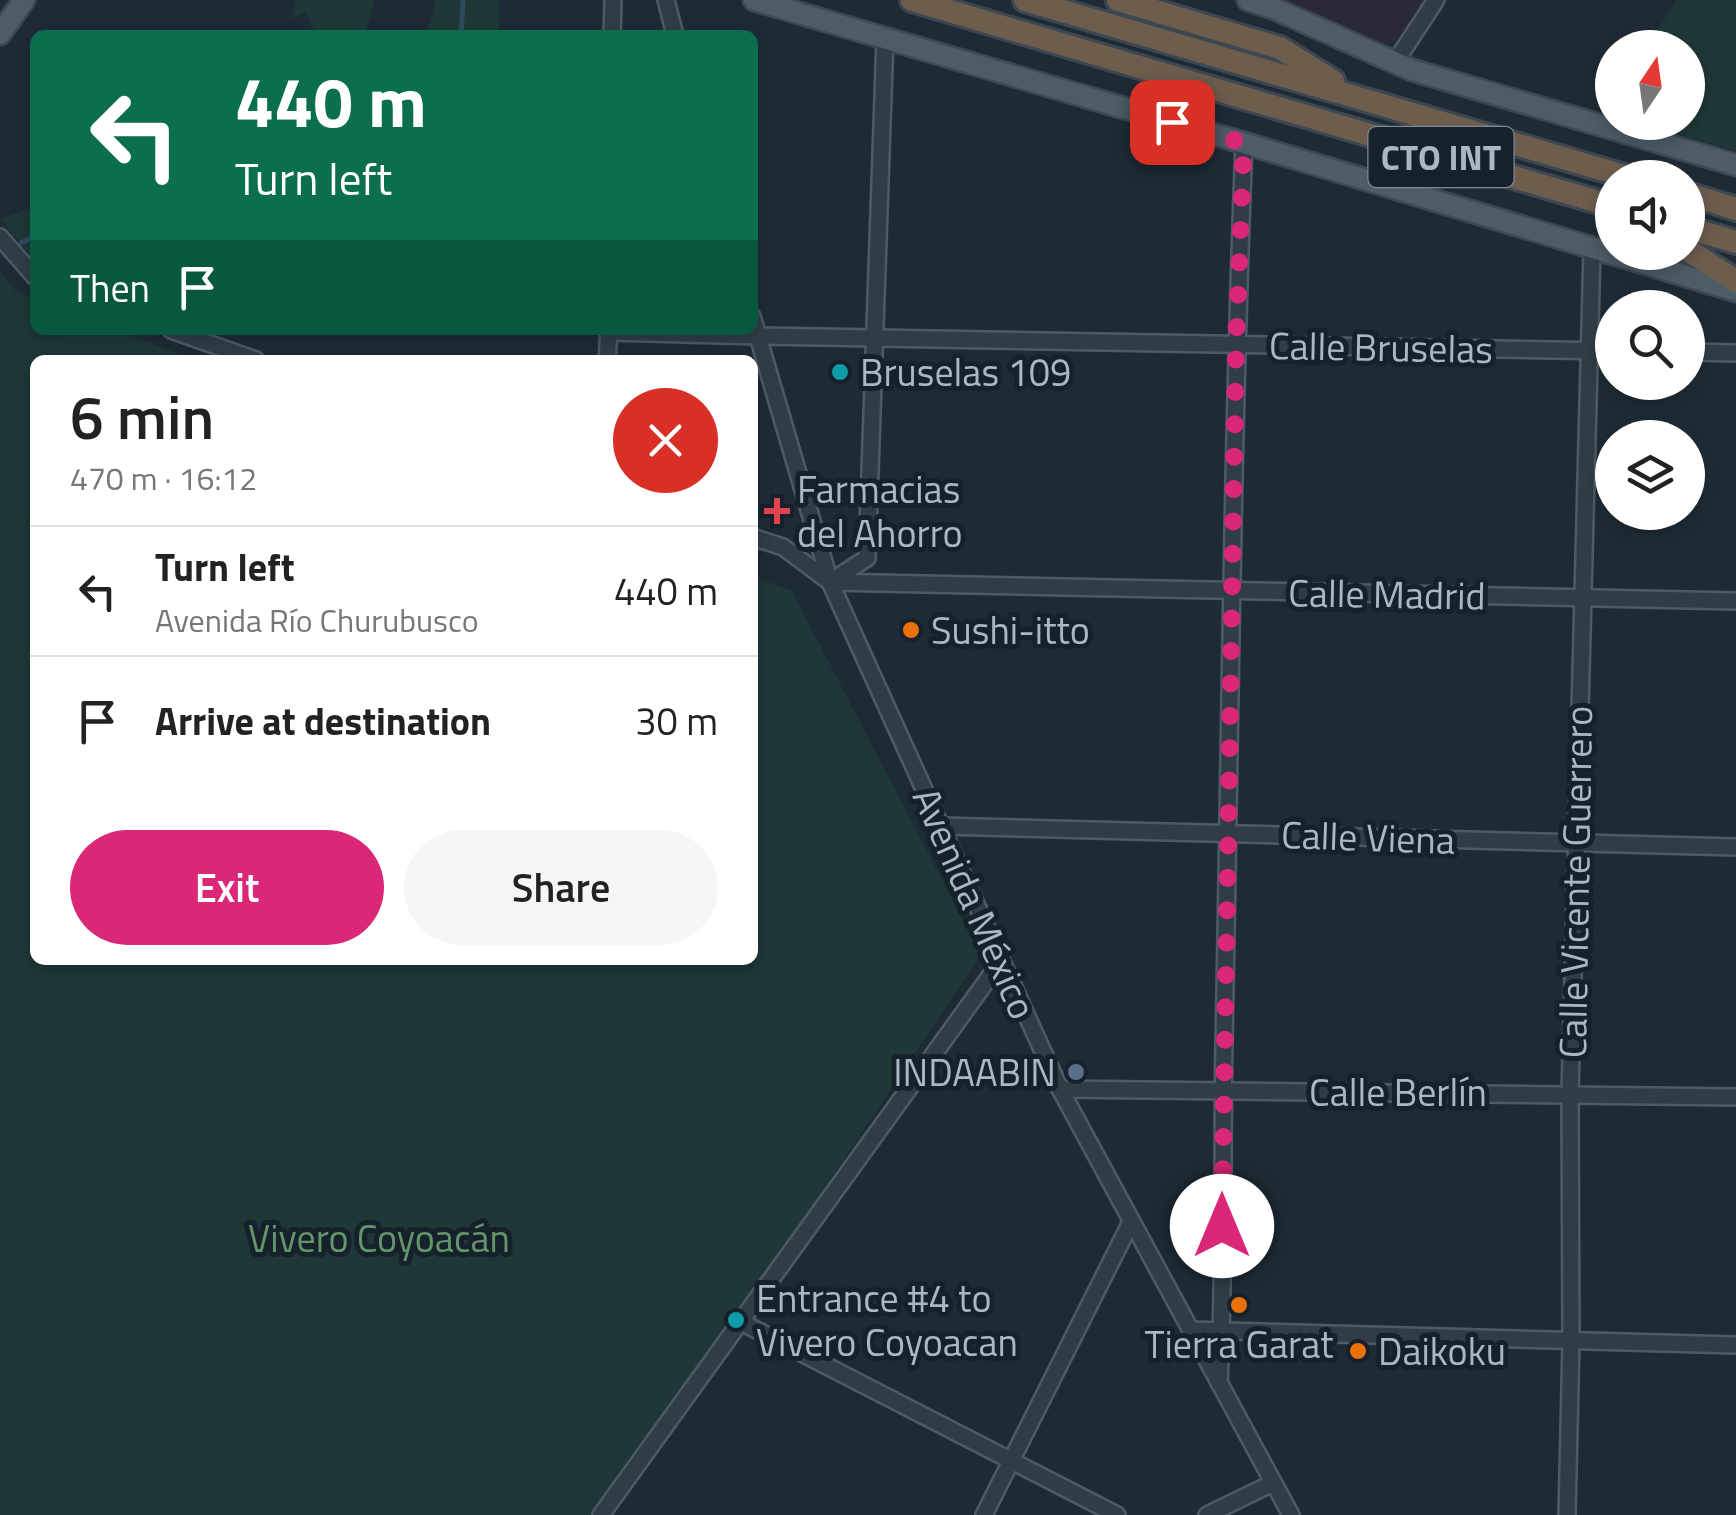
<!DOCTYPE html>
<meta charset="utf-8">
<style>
:root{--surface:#fff;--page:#f6f6f6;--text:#222;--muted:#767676;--line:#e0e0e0;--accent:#db2777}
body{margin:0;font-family:"Titillium Web",sans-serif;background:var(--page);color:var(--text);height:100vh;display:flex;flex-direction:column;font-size:38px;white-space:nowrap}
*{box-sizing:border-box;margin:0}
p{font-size:32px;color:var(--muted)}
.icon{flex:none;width:55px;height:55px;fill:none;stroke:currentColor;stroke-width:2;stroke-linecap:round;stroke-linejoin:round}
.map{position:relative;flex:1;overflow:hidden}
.side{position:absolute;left:30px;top:355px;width:728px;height:610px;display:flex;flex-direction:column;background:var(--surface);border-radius:15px;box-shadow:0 5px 15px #0003}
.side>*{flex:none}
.banner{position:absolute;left:30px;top:30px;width:728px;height:305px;border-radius:15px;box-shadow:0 5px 15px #0003;background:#0b6e4f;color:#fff;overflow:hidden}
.needle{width:65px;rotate:13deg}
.tools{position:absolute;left:1595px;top:30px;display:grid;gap:20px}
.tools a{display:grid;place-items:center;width:110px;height:110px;border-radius:50%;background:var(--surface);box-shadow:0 5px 15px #0003;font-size:50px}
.pin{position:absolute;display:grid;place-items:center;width:85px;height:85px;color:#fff;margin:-42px;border-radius:20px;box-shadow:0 5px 15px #0006}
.me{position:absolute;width:110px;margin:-55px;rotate:0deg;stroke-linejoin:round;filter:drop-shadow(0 0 8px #0008)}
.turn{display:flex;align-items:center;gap:35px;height:210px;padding:0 40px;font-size:45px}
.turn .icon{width:130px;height:130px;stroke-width:2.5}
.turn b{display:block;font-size:70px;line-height:85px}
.then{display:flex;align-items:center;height:95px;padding:0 40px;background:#0003;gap:20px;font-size:38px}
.round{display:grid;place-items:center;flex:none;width:105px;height:105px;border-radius:52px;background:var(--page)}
.summary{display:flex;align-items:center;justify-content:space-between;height:170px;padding:0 40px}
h1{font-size:60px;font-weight:600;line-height:75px}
.cta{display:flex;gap:20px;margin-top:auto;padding:20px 40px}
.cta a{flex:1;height:115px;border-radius:60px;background:var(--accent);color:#fff;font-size:40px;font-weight:600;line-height:115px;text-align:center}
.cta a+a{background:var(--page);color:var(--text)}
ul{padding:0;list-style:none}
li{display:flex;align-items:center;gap:30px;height:130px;padding:0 40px;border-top:2px solid var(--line)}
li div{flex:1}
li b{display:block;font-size:38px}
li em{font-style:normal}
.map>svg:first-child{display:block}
</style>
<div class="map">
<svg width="1736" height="1515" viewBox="0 0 1736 1515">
<rect width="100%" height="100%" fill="#1e2b36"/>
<polygon fill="#292937" points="1280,0 1428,0 1402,38 1386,45 1375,43"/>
<g fill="#1f3737">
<polygon points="296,0 374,0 365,35 317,35 305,12 291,19"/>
<polygon points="436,0 499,0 499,35 426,35"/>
<polygon points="1677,0 1736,0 1736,151 1638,123 1688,122 1688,48 1646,47"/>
<polygon points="35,206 35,262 1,219"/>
<polygon points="0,272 16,291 35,298 35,330 117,330 195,360 35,360 35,960 752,960 753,576 792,591 981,955 736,1320 590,1515 0,1515"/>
</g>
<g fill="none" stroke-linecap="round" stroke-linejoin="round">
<g stroke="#2f495f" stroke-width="5">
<polyline points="461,35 463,0"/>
<polyline points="21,243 35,236"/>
</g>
<defs>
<g id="minor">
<polyline points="666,0 675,35"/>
<polyline points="612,35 613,0"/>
<polyline points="1394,64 1436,0"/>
<polyline points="0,237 35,277"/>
<polyline points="752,316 830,582 1060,1089 1291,1515"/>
<polyline points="171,330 256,360"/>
<polyline points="609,332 758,336 1612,351"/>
<polyline points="1688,352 1736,353"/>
<polyline points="607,360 609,330"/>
<polyline points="752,537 783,547 830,582 1736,601"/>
<polyline points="830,582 867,558 885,38"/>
<polyline points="940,826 1736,847"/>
<polyline points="1060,1089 1736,1097"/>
<polyline points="741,1322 1117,1515"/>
<polyline points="1190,1330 1736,1345"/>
<path d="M1219,1383C1225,1270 1222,1156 1224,1043C1230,743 1232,443 1244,143"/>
<polyline points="601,1515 1001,961"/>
<polyline points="984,1515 1131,1222"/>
<polyline points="1207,1515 1273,1483"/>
<polyline points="1567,1515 1571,1342 1570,1094 1592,249"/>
</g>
<g id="major">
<polyline points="754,0 1244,143 1736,291"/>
<polyline points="1248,0 1275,9 1412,70 1736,165"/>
<polyline points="0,34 24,0"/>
</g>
<g id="highway">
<polyline points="912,0 1612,206"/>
<polyline points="1025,0 1631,178"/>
<polyline points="1118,0 1280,48 1333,81"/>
<polyline points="1688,194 1736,209"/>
<polyline points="1688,228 1736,242"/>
<polyline points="1688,250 1736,281"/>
</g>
</defs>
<use href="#minor" stroke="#4e5a65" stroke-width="20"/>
<use href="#major" stroke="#3d4853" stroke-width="25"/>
<use href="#highway" stroke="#3c4751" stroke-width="28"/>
<use href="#minor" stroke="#313d46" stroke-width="15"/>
<use href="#major" stroke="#4e5c67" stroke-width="20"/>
<use href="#highway" stroke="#6d5d4d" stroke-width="22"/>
</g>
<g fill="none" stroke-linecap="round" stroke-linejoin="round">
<polyline stroke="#db2777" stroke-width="18" stroke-dasharray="0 32.4" points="1172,122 1244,143 1236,344 1222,1226"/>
</g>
<g fill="#0f9aa8" stroke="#17212b" stroke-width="4">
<circle cx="840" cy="372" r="10"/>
<circle cx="736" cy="1320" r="10"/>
</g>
<path fill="#e0444e" stroke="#17212b" stroke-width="4" d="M772 496h10v10h10v10h-10v10h-10v-10h-10v-10h10z"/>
<g fill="#e8710a" stroke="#17212b" stroke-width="4">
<circle cx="911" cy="630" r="10"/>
<circle cx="1239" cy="1305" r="10"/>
<circle cx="1358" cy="1351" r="10"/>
</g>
<circle fill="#5c6f8a" stroke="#17212b" stroke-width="4" cx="1076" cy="1072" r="10"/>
<g text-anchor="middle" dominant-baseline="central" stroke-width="10" stroke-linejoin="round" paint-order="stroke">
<rect fill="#17212b" stroke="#7e8a96" stroke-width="2.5" x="1368.5" y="127" width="145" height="60" rx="8"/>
<g font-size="35" font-weight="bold" fill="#aab7c4">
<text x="1441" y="157">CTO INT</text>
</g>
<g font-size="38" fill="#aab7c4" stroke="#17212b">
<text transform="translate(1381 347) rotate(1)">Calle Bruselas</text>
<text transform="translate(1387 594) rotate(1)">Calle Madrid</text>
<text transform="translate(1368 837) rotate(2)">Calle Viena</text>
<text transform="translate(1575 882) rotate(-89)">Calle Vicente Guerrero</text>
<text transform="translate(975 903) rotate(66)">Avenida México</text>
<text x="1398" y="1092">Calle Berlín</text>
</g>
<g font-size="38" fill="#aab7c4" stroke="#17212b" text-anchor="start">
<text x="860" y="372">Bruselas 109</text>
<text x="797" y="489">Farmacias<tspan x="797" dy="44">del Ahorro</tspan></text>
<text x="931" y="630">Sushi-itto</text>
<text x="1056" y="1072" text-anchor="end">INDAABIN</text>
<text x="756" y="1298">Entrance #4 to<tspan x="756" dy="44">Vivero Coyoacan</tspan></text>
<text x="1239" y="1344" text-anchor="middle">Tierra Garat</text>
<text x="1378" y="1351">Daikoku</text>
</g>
<g font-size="38" fill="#629567" stroke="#17212b">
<text x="379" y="1238">Vivero Coyoacán</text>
</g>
</g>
</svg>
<div class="tools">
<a><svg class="needle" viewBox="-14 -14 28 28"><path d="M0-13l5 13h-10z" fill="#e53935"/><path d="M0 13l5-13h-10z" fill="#767676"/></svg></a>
<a><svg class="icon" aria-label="sound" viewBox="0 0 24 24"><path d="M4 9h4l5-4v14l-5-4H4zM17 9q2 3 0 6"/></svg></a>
<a><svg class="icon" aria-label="search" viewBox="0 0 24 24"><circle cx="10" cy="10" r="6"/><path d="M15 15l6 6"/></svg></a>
<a><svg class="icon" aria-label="layers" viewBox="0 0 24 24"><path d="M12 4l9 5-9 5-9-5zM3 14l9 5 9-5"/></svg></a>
</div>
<div class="pin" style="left:1172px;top:122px;background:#d93025"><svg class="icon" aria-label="arrive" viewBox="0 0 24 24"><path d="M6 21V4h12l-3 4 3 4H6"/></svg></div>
<svg class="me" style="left:1222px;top:1226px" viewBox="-20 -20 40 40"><circle r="19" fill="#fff"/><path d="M0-13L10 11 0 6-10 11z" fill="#db2777"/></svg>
<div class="banner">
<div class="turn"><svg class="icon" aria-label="left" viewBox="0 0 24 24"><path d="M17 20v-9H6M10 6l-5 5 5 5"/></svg><div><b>440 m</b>Turn left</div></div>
<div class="then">Then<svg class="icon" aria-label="arrive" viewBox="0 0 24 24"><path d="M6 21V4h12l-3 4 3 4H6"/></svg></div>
</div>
<section class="side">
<div class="summary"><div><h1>6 min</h1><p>470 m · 16:12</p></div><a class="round" style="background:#d93025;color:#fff"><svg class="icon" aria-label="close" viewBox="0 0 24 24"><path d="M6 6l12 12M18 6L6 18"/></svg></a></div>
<ul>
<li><svg class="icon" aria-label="left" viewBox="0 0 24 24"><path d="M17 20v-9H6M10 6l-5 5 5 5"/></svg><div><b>Turn left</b><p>Avenida Río Churubusco</p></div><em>440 m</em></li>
<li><svg class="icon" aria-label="arrive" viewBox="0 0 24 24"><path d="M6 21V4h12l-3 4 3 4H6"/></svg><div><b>Arrive at destination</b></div><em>30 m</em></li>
</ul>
<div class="cta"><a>Exit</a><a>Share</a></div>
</section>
</div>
